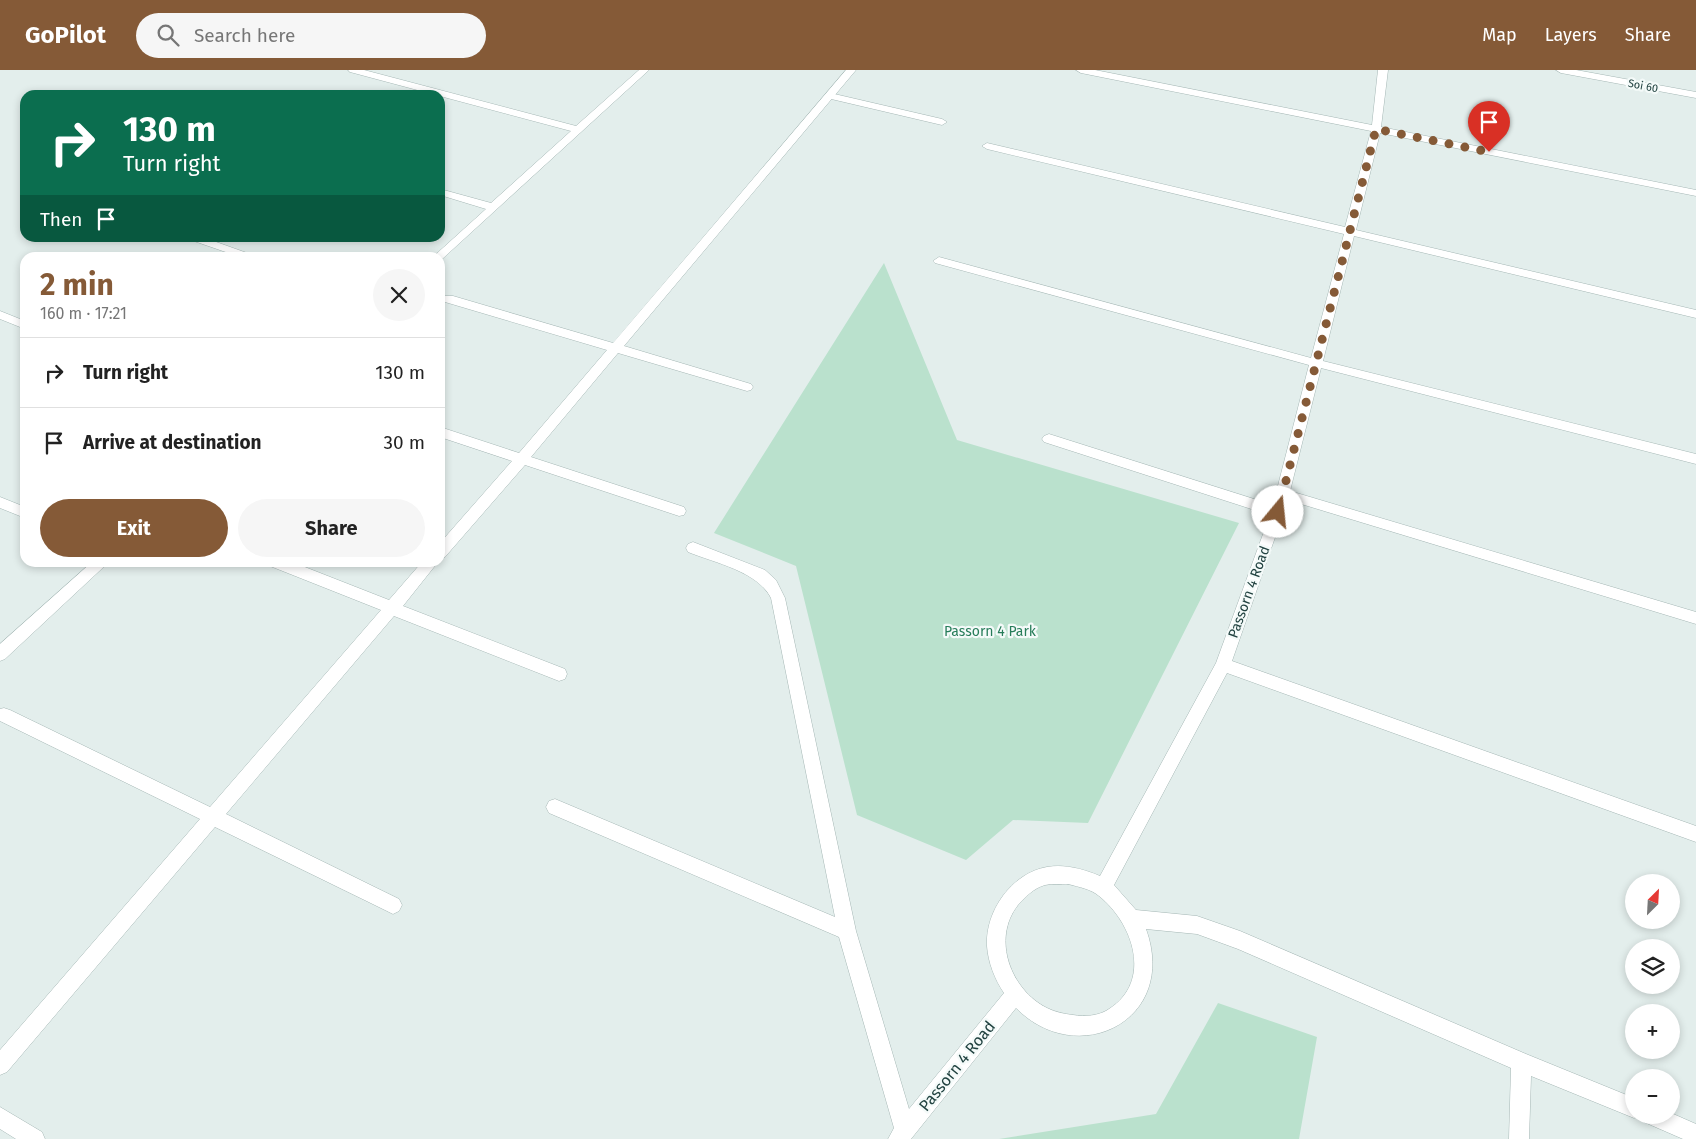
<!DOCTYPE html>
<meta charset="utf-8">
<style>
:root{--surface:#fff;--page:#f6f6f6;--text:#222;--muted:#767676;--line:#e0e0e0;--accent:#855a37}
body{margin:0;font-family:"Fira Sans",sans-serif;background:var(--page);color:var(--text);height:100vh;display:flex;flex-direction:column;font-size:19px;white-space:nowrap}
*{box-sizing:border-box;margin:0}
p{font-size:16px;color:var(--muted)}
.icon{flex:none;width:28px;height:28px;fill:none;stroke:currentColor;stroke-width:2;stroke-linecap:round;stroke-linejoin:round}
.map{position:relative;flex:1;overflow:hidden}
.details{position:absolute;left:20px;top:182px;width:425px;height:315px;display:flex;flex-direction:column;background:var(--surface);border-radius:15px;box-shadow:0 2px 8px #0003}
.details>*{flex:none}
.top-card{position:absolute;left:20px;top:20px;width:425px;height:152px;border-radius:15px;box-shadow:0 2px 8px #0003;background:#0b6e4f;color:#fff;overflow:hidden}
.needle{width:32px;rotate:24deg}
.controls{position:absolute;left:1625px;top:804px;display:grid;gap:10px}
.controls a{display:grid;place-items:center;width:55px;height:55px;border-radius:50%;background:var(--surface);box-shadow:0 2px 8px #0003;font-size:25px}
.pin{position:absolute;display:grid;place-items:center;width:42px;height:42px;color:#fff;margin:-51px -21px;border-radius:50% 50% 50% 0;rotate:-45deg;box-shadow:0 0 5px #0007}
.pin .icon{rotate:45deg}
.me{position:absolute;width:55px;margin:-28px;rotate:17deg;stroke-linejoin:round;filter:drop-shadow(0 0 4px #0008)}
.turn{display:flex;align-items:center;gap:18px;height:105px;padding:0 20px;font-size:22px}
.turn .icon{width:65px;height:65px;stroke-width:2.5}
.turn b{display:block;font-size:35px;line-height:42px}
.then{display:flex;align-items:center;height:48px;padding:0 20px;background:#0003;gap:10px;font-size:19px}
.round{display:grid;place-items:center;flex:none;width:52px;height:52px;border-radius:26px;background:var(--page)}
.headline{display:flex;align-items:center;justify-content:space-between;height:85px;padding:0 20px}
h1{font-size:30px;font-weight:700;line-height:38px;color:var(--accent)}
.action{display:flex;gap:10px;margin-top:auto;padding:10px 20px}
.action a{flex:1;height:58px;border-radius:30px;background:var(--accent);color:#fff;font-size:20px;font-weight:700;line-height:58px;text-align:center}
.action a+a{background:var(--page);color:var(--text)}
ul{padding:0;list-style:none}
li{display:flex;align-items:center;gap:15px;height:70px;padding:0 20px;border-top:1px solid var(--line)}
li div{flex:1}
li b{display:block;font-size:19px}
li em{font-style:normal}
header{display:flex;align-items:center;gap:30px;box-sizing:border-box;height:70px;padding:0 25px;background:var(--accent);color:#fff}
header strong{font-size:24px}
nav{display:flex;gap:28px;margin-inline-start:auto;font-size:18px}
.search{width:350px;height:45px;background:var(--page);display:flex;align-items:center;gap:12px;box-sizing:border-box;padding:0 18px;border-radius:28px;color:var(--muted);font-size:19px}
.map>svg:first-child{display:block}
</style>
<header>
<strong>GoPilot</strong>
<div class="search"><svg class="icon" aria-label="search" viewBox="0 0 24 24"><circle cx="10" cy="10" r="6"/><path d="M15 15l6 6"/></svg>Search here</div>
<nav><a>Map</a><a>Layers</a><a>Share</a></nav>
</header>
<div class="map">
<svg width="1696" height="1069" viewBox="0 0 1696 1069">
<rect width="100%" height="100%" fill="#e3eeec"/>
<g fill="#bae1cd">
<polygon points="884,193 957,370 1239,453 1088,753 1013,750 966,790 857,745 796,496 714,463"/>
<polygon points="1218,933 1317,967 1299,1069 999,1069 1156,1044"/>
</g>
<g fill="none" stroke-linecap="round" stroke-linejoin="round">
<defs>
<polygon id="lane" points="830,23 942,49 947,52 942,55 827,28 827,24"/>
<g id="street">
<polygon points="348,0 364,0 576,56 639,0 649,0 440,191 440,188 433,188 434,186 486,139 440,125 440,119 491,133 571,61 350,2"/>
<polygon points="846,0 856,0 624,276 751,314 753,317 751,320 747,321 618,283 531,387 684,437 686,441 684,445 679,446 525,395 445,487 440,489 440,473 512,391 440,367 440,357 519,383 607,280 445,232 443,229 445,226 453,226 613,273"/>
<path d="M1076,0H1095L1372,55L1378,0H1388L1381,57L1696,120V126L1380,63L1356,160L1696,240V248L1354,166L1323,291L1696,384V394L1321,298L1290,421L1696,542V554L1288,430L1232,591L1696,756V772L1227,603L1114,815L1136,840L1197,846L1240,861L1526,984L1634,1028V1045H1671V1043L1696,1054V1069H1683L1644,1052L1641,1045L1634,1048L1531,1006L1529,1069H1509L1511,998L1238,879L1197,864L1146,859C1179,951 1077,1000 1016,938L911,1069H888L894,1058L839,867L549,743L546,737L549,731L555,729L835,847L771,528C757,501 715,493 688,482L686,478L688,474L693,472L765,500L776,510L785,528L856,861L909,1039L1004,923C995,910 988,892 987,876C985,841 1012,803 1047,797C1065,794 1083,799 1100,806L1216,593L1270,445L1044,372L1042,369L1044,366L1049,364L1273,435L1309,295L935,193L933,191L939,187L1311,288L1344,164L987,79L982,76L987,73L1345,157L1371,61L1081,3ZM1068,814C1079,817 1091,819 1099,826C1133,853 1153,911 1109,939C1099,946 1085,947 1073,945C1064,944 1055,942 1047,938C1011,920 991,869 1018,835C1025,827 1034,818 1045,815C1053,813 1061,815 1068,814Z"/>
<polygon points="1556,0 1576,0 1696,22 1696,28 1561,3"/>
<polygon points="189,168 205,168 261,188 243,188 191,170"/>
<polygon points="0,241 25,251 25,259 0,249"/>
<polygon points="0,427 25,437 25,448 0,438"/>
<polygon points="92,492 109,492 5,589 0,591 0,574"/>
<polygon points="268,492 292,492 389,530 422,492 438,492 403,536 565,599 567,604 565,609 559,611 394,546 226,744 399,829 402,835 399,841 393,844 387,841 215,757 7,1002 0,1005 0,980 200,749 0,651 0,639 4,638 10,640 210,737 381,540 270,496"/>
<polygon points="0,1037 42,1062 45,1069 16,1069 0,1059"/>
</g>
</defs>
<use href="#lane" stroke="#a5b7b5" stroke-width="1"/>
<use href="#street" stroke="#a5b7b5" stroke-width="1"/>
<use href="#lane" fill="#fff" fill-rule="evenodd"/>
<use href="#street" fill="#fff" fill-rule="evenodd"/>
</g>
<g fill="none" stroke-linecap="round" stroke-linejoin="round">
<polyline stroke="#855a37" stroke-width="9" stroke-dasharray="0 16.2" points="1278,442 1376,59 1489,82"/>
</g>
<g text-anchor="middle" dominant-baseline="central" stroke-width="4.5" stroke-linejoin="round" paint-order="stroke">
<g font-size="11" fill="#214240" stroke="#f4faf9">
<text transform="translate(1643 16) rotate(11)">Soi 60</text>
</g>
<g font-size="14" fill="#214240" stroke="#f4faf9">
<text transform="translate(1249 522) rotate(-70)">Passorn 4 Road</text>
</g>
<g font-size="14" fill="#277d5a" stroke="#f4faf9">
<text x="990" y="561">Passorn 4 Park</text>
</g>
<g font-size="16" fill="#214240" stroke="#f4faf9">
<text transform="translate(957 996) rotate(-51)">Passorn 4 Road</text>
</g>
</g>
</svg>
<div class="controls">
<a><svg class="needle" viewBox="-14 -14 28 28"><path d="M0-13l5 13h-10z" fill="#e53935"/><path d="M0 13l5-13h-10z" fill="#767676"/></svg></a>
<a><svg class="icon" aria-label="layers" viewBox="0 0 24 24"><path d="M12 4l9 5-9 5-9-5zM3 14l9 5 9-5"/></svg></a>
<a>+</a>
<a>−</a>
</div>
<div class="pin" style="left:1489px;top:82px;background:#d93025"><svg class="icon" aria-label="arrive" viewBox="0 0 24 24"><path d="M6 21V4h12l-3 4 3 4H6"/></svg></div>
<svg class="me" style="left:1278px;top:442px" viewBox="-20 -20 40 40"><circle r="19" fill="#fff"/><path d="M0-13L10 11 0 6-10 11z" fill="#855a37"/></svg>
<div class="top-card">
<div class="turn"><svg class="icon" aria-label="right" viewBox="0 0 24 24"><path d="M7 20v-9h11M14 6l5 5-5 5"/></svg><div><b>130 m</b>Turn right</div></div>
<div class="then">Then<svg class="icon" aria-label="arrive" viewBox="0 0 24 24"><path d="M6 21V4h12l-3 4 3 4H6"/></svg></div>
</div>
<section class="details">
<div class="headline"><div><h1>2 min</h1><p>160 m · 17:21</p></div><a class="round"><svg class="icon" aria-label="close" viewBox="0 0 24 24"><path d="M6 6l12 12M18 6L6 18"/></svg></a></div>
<ul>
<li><svg class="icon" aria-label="right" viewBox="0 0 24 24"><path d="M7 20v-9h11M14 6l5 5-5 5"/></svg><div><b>Turn right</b></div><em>130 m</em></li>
<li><svg class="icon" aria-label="arrive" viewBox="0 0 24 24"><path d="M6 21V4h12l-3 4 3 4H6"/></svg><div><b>Arrive at destination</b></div><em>30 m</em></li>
</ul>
<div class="action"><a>Exit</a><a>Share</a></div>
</section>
</div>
